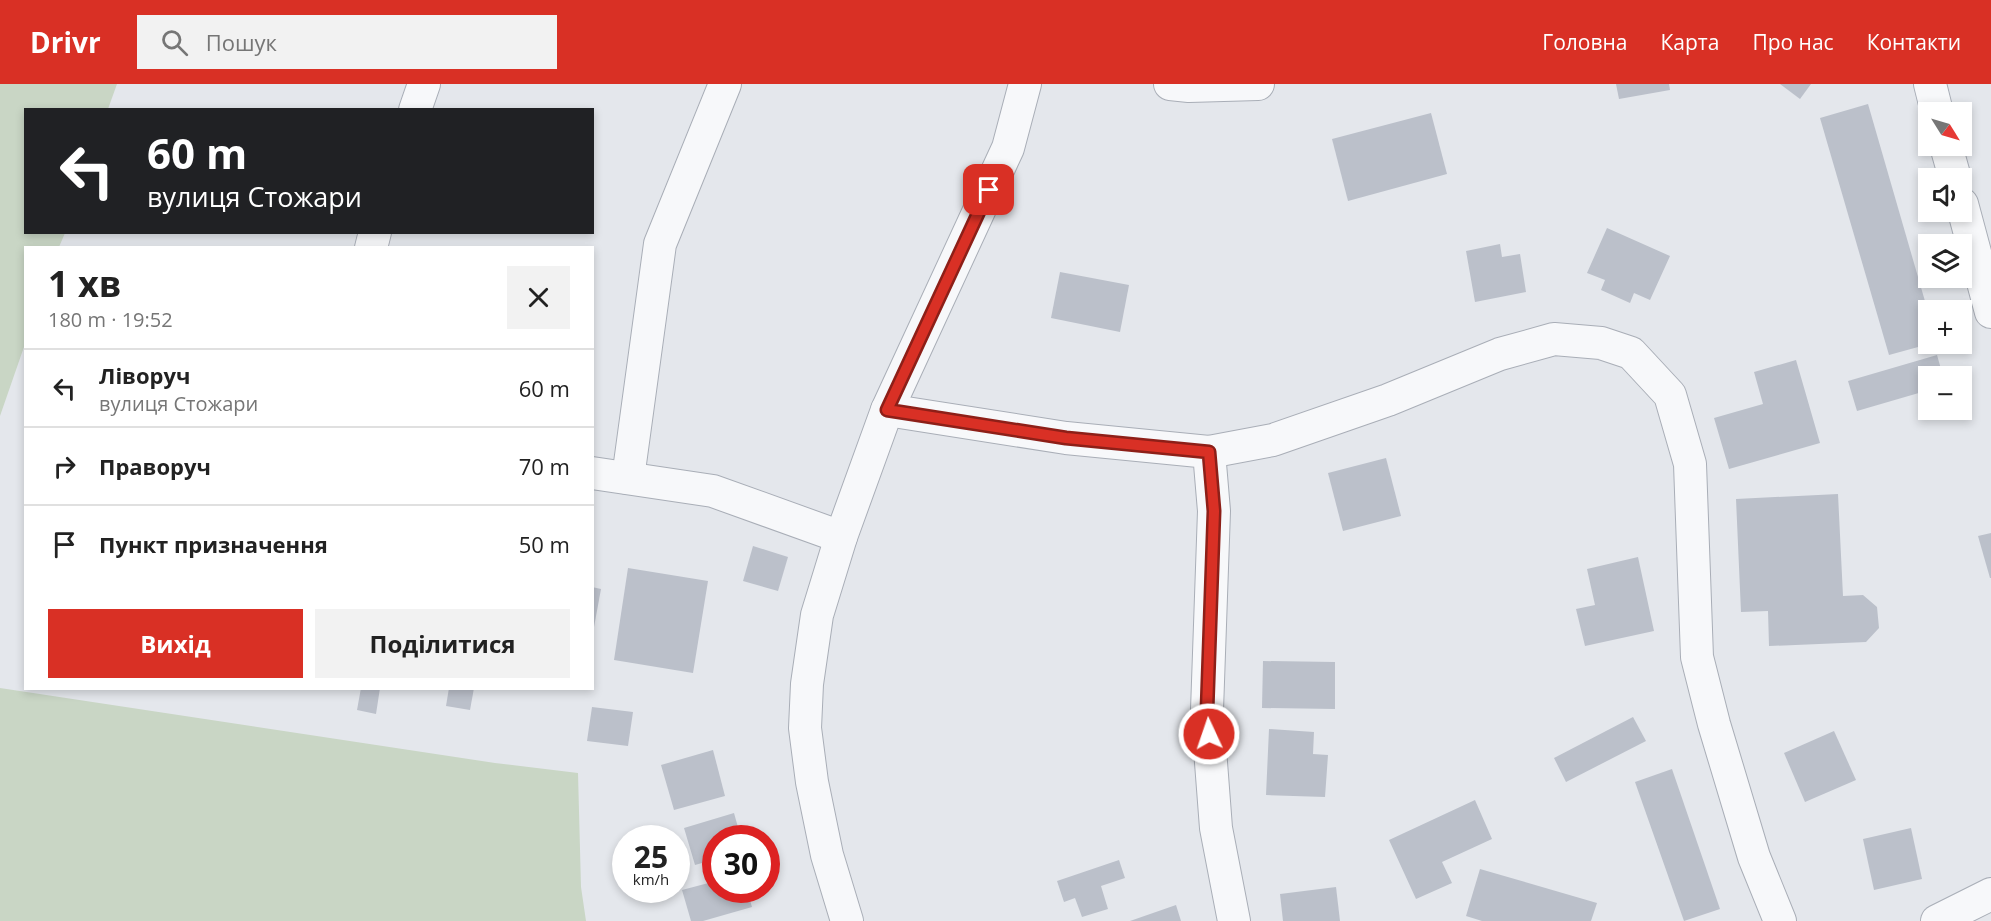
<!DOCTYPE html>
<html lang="uk">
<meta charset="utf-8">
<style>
:root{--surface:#fff;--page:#f2f2f2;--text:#222;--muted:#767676;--line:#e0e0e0;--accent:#d93025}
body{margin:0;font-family:"Open Sans",sans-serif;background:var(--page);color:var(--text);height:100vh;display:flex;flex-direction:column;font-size:22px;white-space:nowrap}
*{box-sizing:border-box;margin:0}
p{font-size:20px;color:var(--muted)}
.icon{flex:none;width:33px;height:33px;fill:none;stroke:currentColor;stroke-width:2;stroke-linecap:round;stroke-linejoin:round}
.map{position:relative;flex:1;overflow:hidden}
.details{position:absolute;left:24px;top:162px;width:570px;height:444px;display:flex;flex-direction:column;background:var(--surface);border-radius:0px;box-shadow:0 3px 9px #0003}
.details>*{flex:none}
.hud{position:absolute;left:24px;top:24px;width:570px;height:126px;border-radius:0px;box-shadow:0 3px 9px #0003;background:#202124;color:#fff;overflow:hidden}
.needle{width:39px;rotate:127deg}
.buttons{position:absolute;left:1918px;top:18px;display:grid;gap:12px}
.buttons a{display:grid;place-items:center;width:54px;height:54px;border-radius:0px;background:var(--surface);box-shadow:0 3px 9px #0003;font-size:30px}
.speed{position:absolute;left:612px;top:741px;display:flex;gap:12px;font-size:30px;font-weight:700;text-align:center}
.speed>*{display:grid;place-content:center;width:78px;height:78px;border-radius:50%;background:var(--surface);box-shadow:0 3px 9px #0003;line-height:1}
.speed small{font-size:15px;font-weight:400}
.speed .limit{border:9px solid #d22;background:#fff;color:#111}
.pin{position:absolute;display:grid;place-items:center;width:51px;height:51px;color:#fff;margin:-26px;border-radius:12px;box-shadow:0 3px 9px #0006}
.me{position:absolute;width:66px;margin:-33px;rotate:357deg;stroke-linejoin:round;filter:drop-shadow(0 0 4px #0008)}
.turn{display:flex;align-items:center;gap:21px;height:126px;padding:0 24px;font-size:27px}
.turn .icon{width:78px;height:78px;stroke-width:2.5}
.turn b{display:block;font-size:42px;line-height:51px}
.round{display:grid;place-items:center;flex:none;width:63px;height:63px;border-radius:0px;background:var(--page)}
.overview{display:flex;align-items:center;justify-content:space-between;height:102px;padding:0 24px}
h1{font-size:36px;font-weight:700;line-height:45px}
.button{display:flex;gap:12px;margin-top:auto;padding:12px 24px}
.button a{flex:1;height:69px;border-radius:0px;background:var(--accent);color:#fff;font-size:24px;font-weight:700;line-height:69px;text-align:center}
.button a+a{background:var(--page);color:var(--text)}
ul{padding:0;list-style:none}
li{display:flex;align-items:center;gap:18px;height:78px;padding:0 24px;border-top:2px solid var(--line)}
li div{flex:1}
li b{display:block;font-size:22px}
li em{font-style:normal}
header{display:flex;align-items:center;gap:36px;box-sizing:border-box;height:84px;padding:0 30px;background:var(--accent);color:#fff}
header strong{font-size:28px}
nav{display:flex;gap:33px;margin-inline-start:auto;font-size:21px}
.search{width:420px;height:54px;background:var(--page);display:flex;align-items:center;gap:15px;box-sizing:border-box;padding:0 21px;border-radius:0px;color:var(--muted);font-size:22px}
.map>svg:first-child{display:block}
</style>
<header>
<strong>Drivr</strong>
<div class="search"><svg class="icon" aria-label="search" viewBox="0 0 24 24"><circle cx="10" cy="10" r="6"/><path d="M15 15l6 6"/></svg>Пошук</div>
<nav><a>Головна</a><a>Карта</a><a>Про нас</a><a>Контакти</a></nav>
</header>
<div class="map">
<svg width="1991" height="837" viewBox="0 0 1991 837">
<rect width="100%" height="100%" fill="#e4e7ec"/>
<g fill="#c9d6c5">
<polygon points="0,0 117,0 108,25 26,26 26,148 65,149 59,163 26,164 25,260 0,332"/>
<polygon points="0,604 495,679 578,689 581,803 586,837 0,837"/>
</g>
<g fill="#bbc0ca">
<polygon points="1616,0 1669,0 1670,6 1619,15"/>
<polygon points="1780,0 1811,0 1800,15"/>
<polygon points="1868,20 1929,231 1929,260 1889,271 1820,34"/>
<polygon points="1431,29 1447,90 1348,117 1332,55"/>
<polygon points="1607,144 1670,172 1650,216 1634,209 1630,219 1601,206 1605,196 1587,189"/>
<polygon points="1500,160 1502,173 1520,170 1526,208 1475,218 1466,167"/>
<polygon points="1060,188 1129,201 1120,248 1051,234"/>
<polygon points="1937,271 1943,292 1929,292 1929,306 1857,327 1848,297"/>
<polygon points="1796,276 1820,359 1729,385 1714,334 1763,320 1754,288"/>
<polygon points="1386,374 1401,432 1343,447 1328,389"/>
<polygon points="1838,410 1843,512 1863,511 1877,523 1879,544 1866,558 1769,562 1768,527 1741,528 1736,415"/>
<polygon points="1991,449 1991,494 1990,494 1978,452"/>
<polygon points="753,462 788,473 778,507 743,497"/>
<polygon points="1638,473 1654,547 1585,562 1576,525 1595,521 1587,485"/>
<polygon points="628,484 708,497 693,589 614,576"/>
<polygon points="592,503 601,505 594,543 592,543"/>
<polygon points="1263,577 1335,578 1335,625 1262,624"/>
<polygon points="361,604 380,604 376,630 357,626"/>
<polygon points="449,604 474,604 470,626 446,622"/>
<polygon points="592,623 633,628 628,662 587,657"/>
<polygon points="1633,633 1646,657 1566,698 1554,674"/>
<polygon points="1269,645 1314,648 1313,670 1328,671 1325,713 1266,711"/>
<polygon points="1834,647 1856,696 1805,718 1784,669"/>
<polygon points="713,666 725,712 674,726 661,681"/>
<polygon points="1672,685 1720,825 1684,837 1635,698"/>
<polygon points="1475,716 1492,755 1442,778 1452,799 1416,815 1389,756"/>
<polygon points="734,729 741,754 716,754 716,775 695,781 684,744"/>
<polygon points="1911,744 1922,795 1874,806 1863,755"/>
<polygon points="1119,776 1125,794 1101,802 1108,825 1082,833 1075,814 1064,818 1057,797"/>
<polygon points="1480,785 1597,819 1591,837 1482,837 1466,832"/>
<polygon points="716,797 716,806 747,806 752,823 703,837 691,837 682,806"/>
<polygon points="1336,803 1340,837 1283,837 1280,810"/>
<polygon points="1176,821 1181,837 1130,837"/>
</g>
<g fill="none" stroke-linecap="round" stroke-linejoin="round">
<defs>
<g id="minor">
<polyline points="1170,0 1189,2 1258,0"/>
<polyline points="1930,0 1937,28"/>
<polyline points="415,26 424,0"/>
<polyline points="1946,62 1955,94"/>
<polyline points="1962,120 1991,228"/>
<polyline points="371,164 375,148"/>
<polyline points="887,326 1066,354 1209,368 1214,427 1207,626 1216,744 1234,837"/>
<polyline points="1209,368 1273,356 1388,316 1500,270 1554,255 1601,259 1631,269 1670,311 1690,380 1697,573 1714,640 1754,773 1780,837"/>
<polyline points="592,389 713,407 841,453"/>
<polyline points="628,394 660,160 725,0"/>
<polyline points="847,837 827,771 812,698 805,644 807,600 817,531 841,453 887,326 1008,64 1025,0"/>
<polyline points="1937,837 1991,810"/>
</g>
</defs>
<use href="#minor" stroke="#a9aeb7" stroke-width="34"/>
<use href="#minor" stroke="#f7f8fa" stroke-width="32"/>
</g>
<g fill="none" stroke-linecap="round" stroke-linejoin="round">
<defs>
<polyline id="route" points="989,106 887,326 1066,354 1209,368 1214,427 1207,626 1209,650"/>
</defs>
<use href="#route" stroke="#8d1f18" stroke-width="15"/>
<use href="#route" stroke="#d93025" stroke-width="10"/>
</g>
</svg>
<div class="buttons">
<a><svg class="needle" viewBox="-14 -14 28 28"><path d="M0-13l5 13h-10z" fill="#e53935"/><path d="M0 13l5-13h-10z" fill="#767676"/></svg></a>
<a><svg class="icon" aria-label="sound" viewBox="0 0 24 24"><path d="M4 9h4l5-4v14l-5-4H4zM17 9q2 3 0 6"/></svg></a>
<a><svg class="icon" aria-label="layers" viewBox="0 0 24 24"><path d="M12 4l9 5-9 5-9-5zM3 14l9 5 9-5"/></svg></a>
<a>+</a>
<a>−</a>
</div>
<div class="speed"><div>25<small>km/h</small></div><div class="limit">30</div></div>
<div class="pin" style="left:989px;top:106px;background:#d93025"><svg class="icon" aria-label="arrive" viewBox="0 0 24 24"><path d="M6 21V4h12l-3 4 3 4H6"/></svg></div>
<svg class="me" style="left:1209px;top:650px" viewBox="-20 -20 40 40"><circle r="17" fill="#d93025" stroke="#fff" stroke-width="3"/><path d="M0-11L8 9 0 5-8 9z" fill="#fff"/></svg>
<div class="hud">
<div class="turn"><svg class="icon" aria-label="left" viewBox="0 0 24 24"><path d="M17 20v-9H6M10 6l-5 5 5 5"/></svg><div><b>60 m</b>вулиця Стожари</div></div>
</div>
<section class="details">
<div class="overview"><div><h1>1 хв</h1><p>180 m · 19:52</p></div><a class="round"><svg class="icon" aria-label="close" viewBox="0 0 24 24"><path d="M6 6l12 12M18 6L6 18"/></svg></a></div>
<ul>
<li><svg class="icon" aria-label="left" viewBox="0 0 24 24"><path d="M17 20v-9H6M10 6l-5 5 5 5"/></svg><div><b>Ліворуч</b><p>вулиця Стожари</p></div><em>60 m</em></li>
<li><svg class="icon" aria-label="right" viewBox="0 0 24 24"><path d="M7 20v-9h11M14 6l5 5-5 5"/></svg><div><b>Праворуч</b></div><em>70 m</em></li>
<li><svg class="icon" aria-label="arrive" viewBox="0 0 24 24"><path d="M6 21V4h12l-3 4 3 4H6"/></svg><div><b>Пункт призначення</b></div><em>50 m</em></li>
</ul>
<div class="button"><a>Вихід</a><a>Поділитися</a></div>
</section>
</div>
